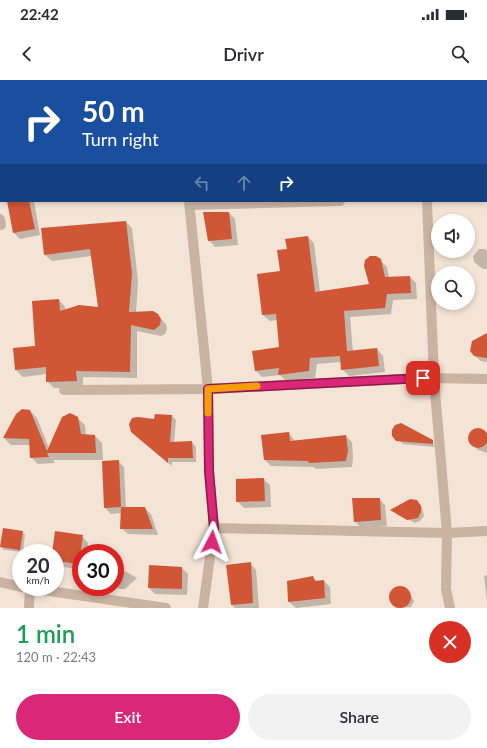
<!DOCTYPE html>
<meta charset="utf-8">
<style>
:root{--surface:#fff;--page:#f2f2f3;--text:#2b2b33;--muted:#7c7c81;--accent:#db2777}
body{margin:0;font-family:Lato,sans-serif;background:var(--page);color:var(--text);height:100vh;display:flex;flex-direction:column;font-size:15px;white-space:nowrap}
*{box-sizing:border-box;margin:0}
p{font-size:13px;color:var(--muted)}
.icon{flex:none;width:22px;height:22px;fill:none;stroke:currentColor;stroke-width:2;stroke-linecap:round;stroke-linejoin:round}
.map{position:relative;height:528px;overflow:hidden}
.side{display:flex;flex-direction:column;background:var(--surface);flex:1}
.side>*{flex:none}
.hud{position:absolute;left:0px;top:0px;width:487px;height:122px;box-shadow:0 2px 6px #0003;background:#1a4fa0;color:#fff;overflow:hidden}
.buttons{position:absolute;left:431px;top:134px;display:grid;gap:8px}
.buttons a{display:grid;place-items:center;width:44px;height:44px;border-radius:50%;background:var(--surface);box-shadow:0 2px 6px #0003;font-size:20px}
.speed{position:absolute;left:12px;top:464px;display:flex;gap:8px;font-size:20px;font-weight:700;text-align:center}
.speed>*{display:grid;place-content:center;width:52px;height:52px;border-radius:50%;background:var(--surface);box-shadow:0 2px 6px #0003;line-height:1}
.speed small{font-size:10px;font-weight:400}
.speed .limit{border:6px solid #d22;background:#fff;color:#111}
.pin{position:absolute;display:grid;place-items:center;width:34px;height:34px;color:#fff;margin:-17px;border-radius:8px;box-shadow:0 2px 6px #0006}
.me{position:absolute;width:44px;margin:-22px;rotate:4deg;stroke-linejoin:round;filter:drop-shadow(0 0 3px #0008)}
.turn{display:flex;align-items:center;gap:14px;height:84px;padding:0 16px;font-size:18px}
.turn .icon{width:52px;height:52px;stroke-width:2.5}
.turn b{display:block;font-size:28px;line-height:34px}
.lanes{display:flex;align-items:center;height:38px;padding:0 16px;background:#0003;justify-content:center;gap:20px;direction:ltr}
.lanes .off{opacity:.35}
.round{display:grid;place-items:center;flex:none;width:42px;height:42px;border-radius:21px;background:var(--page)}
.head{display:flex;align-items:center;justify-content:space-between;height:68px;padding:0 16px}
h1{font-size:24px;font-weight:600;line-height:30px;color:#1e9e55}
.action{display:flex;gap:8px;margin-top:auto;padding:8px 16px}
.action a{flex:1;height:46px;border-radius:24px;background:var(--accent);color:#fff;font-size:16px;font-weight:600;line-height:46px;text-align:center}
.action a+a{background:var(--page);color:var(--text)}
.status{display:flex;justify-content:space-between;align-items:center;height:28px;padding:0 20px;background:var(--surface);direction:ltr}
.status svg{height:11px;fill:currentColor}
header{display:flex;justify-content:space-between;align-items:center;height:52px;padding:0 16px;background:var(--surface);font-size:18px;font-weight:600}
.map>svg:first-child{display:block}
</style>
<div class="status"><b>22:42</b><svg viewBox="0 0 49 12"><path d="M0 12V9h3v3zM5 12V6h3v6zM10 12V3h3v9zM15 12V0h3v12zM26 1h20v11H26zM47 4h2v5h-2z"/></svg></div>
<header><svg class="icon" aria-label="back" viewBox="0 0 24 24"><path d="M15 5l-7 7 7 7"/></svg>Drivr<svg class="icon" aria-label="search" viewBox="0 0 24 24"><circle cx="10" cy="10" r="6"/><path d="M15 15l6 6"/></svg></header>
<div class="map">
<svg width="487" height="528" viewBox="0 0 487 528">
<rect width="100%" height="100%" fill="#f3e4d5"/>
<g fill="#0003">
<polygon points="16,0 90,0 90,1 17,1"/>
<polygon points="486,54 487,54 487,82 486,81"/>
<polygon points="8,121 34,121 40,155 20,159 14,153"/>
<polygon points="229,133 235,139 238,165 215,167 209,160"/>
<polygon points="126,142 132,148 138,201 136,233 155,233 166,244 167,249 165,254 161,256 137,251 137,298 83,297 83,307 54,308 47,301 47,294 23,297 16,290 14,269 36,266 59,220 65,227 66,230 99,228 92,176 52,181 45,175"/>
<polygon points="308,157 314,163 320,212 370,205 380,180 387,187 389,198 410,197 416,203 417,219 393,220 391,234 350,237 353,272 377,269 383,276 385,292 349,296 342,289 341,282 317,284 315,298 286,301 280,295 262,297 256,291 253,272 280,268 278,240 270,241 263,235 288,170"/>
<polygon points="479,169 485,169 487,171 487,189 483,189 474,182 473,176"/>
<polygon points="487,262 487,282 481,281 475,276"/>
<polygon points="30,331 37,338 49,368 68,334 73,334 85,345 86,356 95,356 102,363 103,380 53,380 55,383 38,384 31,377 30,365 11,365 4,358"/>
<polygon points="172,336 176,340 174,363 192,362 196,367 196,382 172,382 172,386 136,356 155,341"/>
<polygon points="477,349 483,351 487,355 487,373 478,370 470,362 470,354"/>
<polygon points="289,353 295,361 346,356 352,362 353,378 352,387 316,389 314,387 271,386 265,380"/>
<polygon points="395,357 432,361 435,367 403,364"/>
<polygon points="118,381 124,387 126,428 144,428 151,434 158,455 128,454 121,448 121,433 111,434 105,428"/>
<polygon points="263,399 270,405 271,427 244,428 237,421"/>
<polygon points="379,419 385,425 387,446 361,448 355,441"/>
<polygon points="419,424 422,427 424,436 420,441 415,443 392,430"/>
<polygon points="22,452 25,455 23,472 4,470 1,467"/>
<polygon points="82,456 88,463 87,473 81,473 81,490 58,486 55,484 55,473 53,473"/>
<polygon points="250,483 256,490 259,528 235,528 232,525"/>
<polygon points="182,488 188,494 187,515 155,514 149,508"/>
<polygon points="121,489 137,498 125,509 120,509 115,506 115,490"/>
<polygon points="487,495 487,521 484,496"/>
<polygon points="312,497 317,501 324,501 330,507 331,524 296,528 289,522"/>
<polygon points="397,508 406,509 409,512 414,521 411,527 397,528 393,524 390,518 392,512"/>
</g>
<g fill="#d05636">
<polygon points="7,121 29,121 35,149 13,153"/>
<polygon points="203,132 229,132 232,159 208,161"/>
<polygon points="126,141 132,194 129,232 153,231 158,234 161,239 160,245 154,250 131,245 130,292 76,291 77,301 46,302 46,287 15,290 13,268 35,266 32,221 59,219 60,231 79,225 98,227 90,169 44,175 41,148"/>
<polygon points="308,156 315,212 369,204 364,186 365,180 370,176 376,176 381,179 385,197 410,196 411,213 387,214 385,228 344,231 347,271 377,268 379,286 341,290 340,276 310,278 309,291 278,295 279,288 255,291 252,271 279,267 276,234 262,235 257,194 280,191 277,170 287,169 285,159"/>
<polygon points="487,253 487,278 474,276 470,271 472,261"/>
<polygon points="22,329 30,330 47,371 62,337 70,333 78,337 81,354 95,355 96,373 47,373 49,377 30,378 29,359 3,358 16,334"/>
<polygon points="155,334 172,335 170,362 192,361 193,378 168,378 168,383 131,352 129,344 132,338 138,337 154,339"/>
<polygon points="401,343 433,360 433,364 396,361 392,356 392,350 395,345"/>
<circle cx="478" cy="358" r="10"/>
<polygon points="289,352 290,361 346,355 348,371 346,381 309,383 308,381 264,380 261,355"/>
<polygon points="119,380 121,427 104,428 102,381"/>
<polygon points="264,398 265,421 236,422 236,399"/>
<polygon points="352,418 380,418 381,440 354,442"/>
<polygon points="410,419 417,420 421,426 421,432 418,438 407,440 390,430"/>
<polygon points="121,427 145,427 153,449 120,449"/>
<polygon points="3,448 23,451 20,470 0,467"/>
<polygon points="55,451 83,455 79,484 55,481 55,473 52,473"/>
<polygon points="251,482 253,523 231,525 226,485"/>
<polygon points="149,485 182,487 182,509 148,508"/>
<polygon points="313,496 315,501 324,500 325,518 288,522 287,501"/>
<circle cx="400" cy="517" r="11"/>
</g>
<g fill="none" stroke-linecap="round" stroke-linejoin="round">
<g stroke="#cbb3a1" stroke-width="10">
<polyline points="179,0 179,1"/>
<polyline points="421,0 421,1"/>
<polyline points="486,112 487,112"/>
<polyline points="189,121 208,309 209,391 214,448 203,528"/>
<polyline points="427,121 434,299 447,453 446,509 450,528"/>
<polyline points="190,125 340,121"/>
<polyline points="0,139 1,145"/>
<polyline points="64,310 208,309 423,298 487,299"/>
<polyline points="214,448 447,453 487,451"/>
<polyline points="0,502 21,507"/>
<polyline points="22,507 166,528"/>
<polyline points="29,528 30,509"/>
</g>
</g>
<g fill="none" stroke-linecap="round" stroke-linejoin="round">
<defs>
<polyline id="route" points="212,462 214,448 209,391 208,309 423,298"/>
</defs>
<use href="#route" stroke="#8e194d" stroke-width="10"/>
<use href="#route" stroke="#db2777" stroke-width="7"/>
<polyline stroke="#f59e0b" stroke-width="7" points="208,333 208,309 257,306"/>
</g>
</svg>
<div class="buttons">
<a><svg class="icon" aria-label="sound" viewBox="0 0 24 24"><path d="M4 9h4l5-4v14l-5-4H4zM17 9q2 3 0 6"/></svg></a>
<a><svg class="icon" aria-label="search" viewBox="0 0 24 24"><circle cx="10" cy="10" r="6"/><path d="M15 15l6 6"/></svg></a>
</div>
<div class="speed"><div>20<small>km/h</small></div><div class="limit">30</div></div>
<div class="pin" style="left:423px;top:298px;background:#d93025"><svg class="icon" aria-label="arrive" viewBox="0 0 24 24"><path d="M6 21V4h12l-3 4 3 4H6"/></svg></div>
<svg class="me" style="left:212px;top:462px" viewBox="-20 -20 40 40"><path d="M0-17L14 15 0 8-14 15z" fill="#db2777" stroke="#fff" stroke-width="4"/></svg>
<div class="hud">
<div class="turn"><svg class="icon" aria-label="right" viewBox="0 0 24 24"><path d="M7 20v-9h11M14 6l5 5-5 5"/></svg><div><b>50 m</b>Turn right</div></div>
<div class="lanes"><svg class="icon off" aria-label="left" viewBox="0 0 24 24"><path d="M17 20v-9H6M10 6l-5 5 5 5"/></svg><svg class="icon off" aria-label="ahead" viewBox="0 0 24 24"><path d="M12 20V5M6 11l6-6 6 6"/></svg><svg class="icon" aria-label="right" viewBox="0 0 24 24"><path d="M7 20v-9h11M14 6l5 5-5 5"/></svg></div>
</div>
</div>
<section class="side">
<div class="head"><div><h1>1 min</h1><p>120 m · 22:43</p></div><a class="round" style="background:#d93025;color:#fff"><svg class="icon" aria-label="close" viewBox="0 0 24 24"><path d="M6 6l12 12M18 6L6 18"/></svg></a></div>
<div class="action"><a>Exit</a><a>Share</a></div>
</section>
